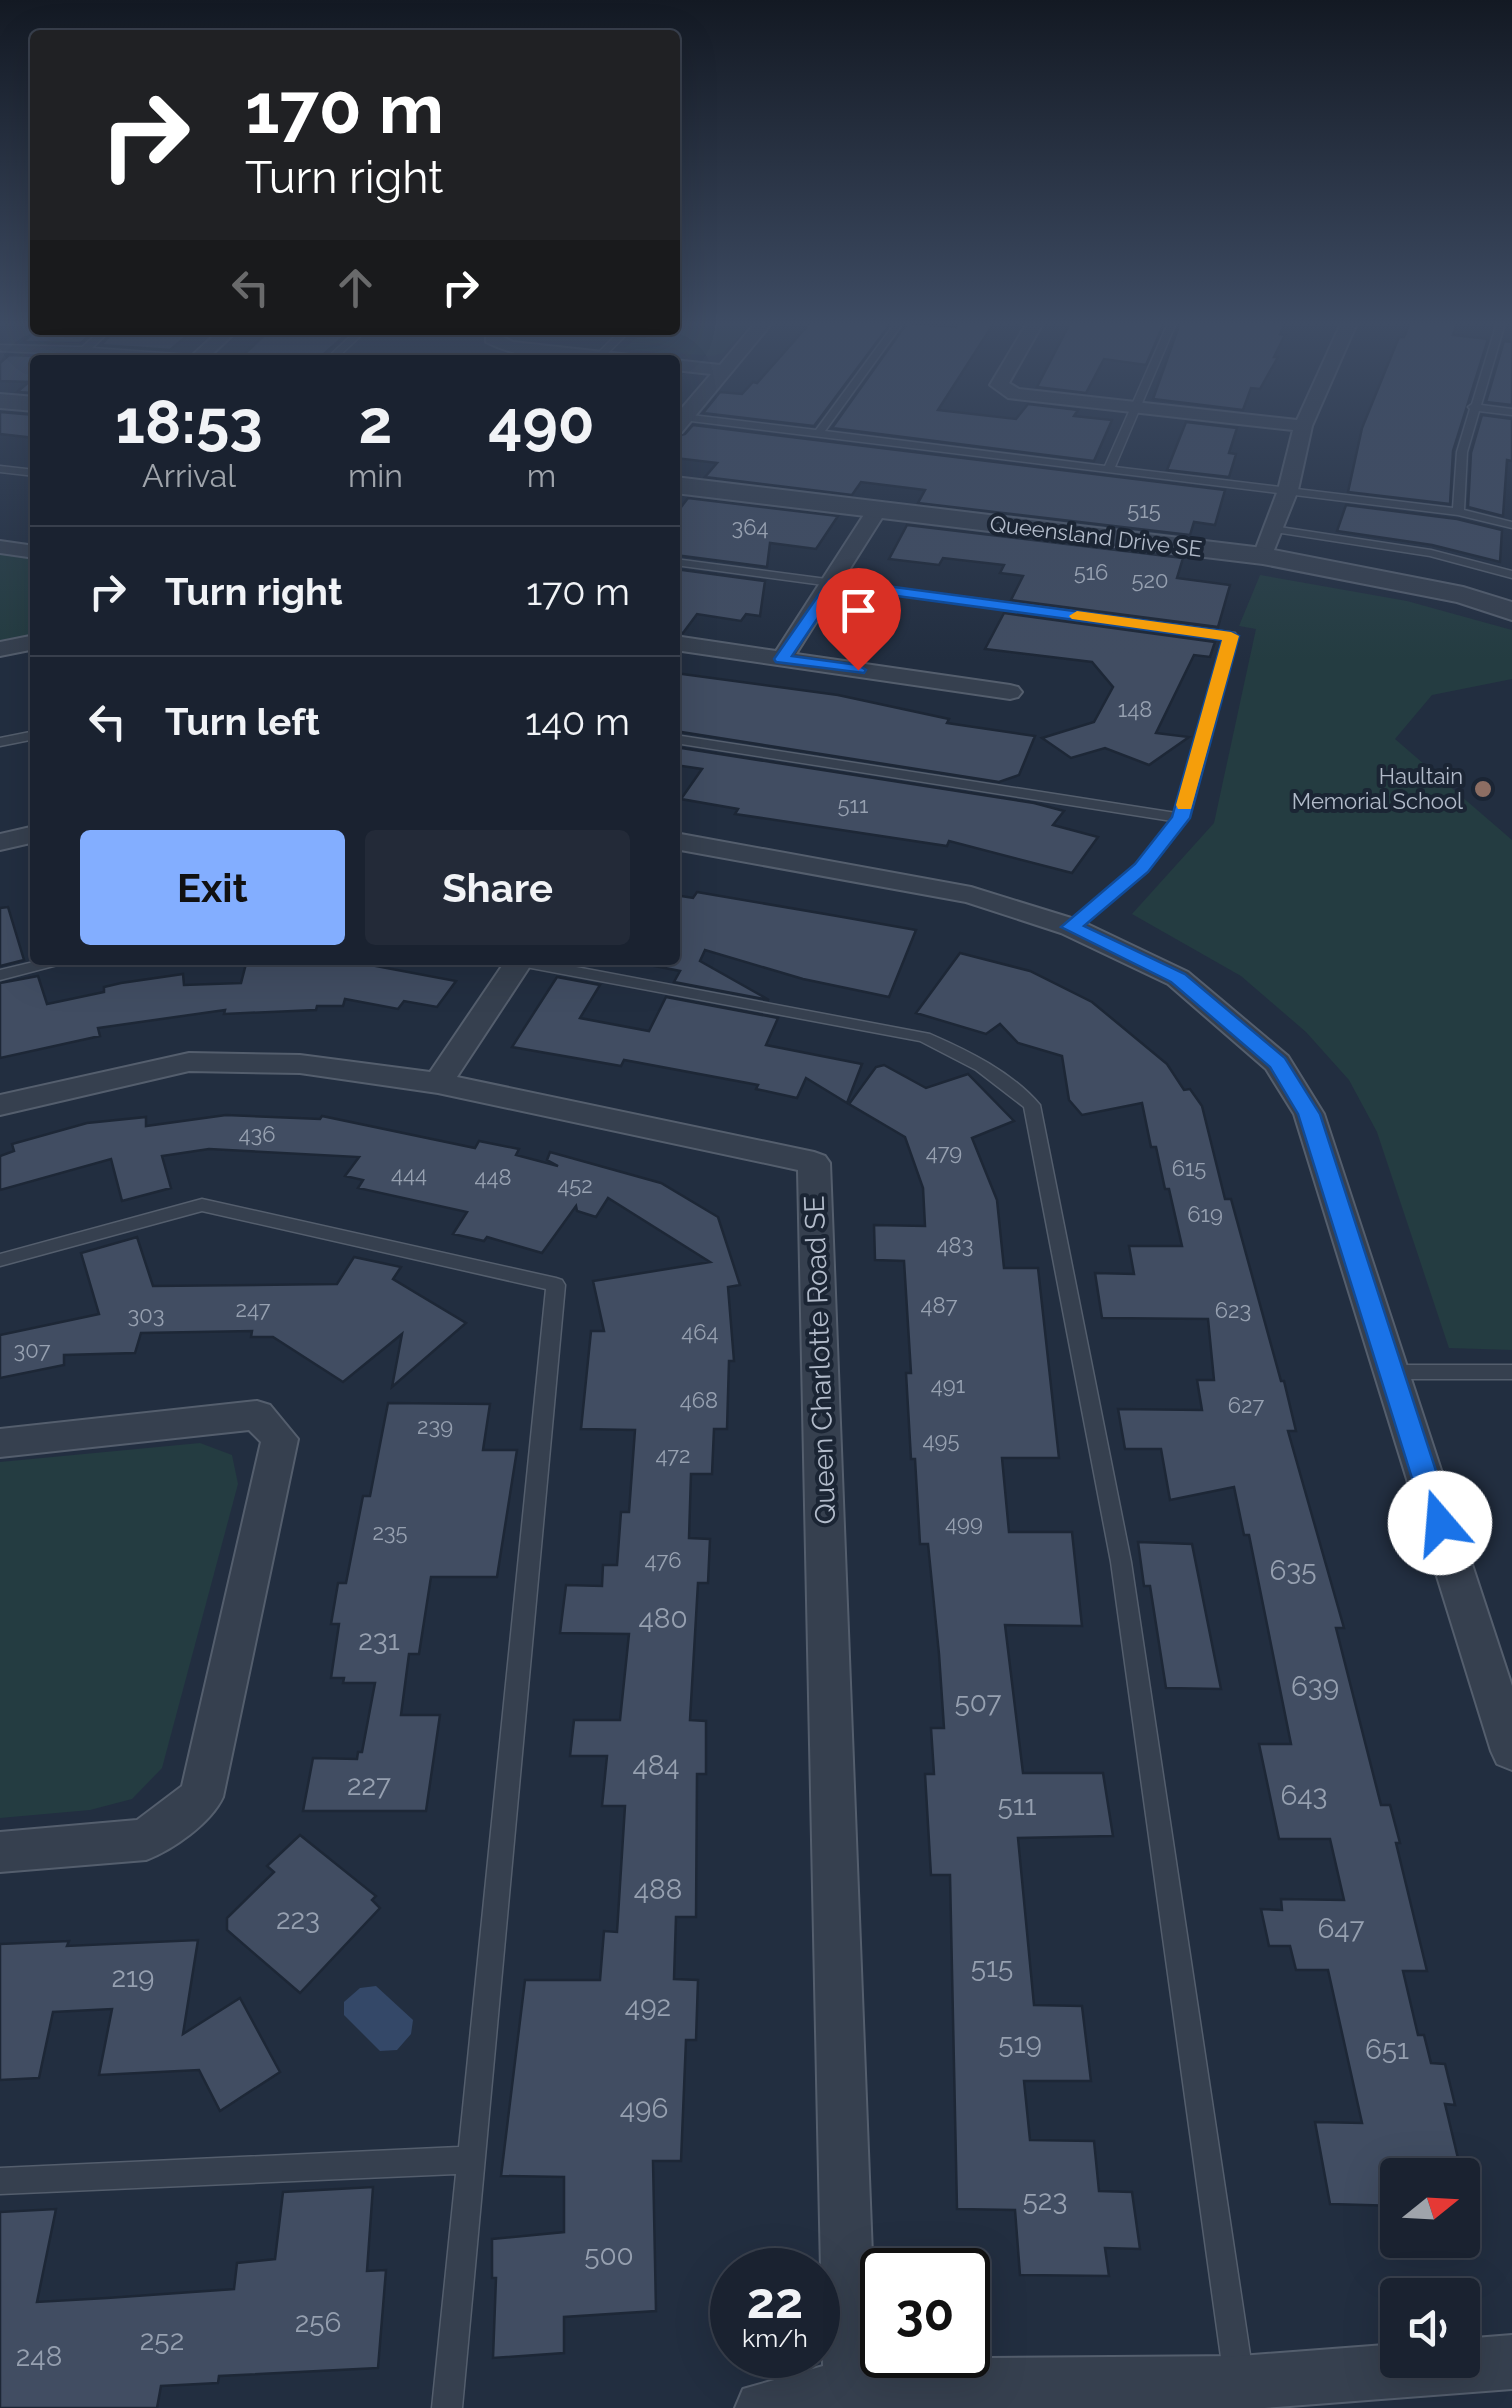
<!DOCTYPE html>
<style>
:root{--surface:#1a2230;--page:#232a38;--text:#f1f3f6;--muted:#9fa4ab;--line:#383f4c;--accent:#83aeff}
body{margin:0;font-family:Raleway,sans-serif;background:var(--page);color:var(--text);height:100vh;display:flex;flex-direction:column;font-size:38px;white-space:nowrap}
*{box-sizing:border-box;margin:0}
p{font-size:32px;color:var(--muted)}
.icon{flex:none;width:55px;height:55px;fill:none;stroke:currentColor;stroke-width:2;stroke-linecap:round;stroke-linejoin:round}
.map{position:relative;flex:1;overflow:hidden}
.panel{position:absolute;left:30px;top:355px;width:650px;height:610px;display:flex;flex-direction:column;background:var(--surface);border-radius:10px;box-shadow:0 10px 40px #0002,0 0 0 2px var(--line)}
.panel>*{flex:none}
.hud{position:absolute;left:30px;top:30px;width:650px;height:305px;border-radius:10px;box-shadow:0 10px 40px #0002,0 0 0 2px var(--line);background:#202124;color:#fff;overflow:hidden}
.needle{width:65px;rotate:72deg}
.controls{position:absolute;left:1380px;top:2158px;display:grid;gap:20px}
.controls a{display:grid;place-items:center;width:100px;height:100px;border-radius:10px;background:var(--surface);box-shadow:0 10px 40px #0002,0 0 0 2px var(--line);font-size:50px}
.speed{position:absolute;left:710px;top:2248px;display:flex;gap:20px;font-size:50px;font-weight:700;text-align:center}
.speed>*{display:grid;place-content:center;width:130px;height:130px;border-radius:50%;background:var(--surface);box-shadow:0 10px 40px #0002,0 0 0 2px var(--line);line-height:1}
.speed small{font-size:25px;font-weight:400}
.speed .limit{border:5px solid #111;border-radius:15px;background:#fff;color:#111}
.pin{position:absolute;display:grid;place-items:center;width:85px;height:85px;color:#fff;margin:-102px -42px;border-radius:50% 50% 50% 0;rotate:-45deg;box-shadow:0 0 10px #0007}
.pin .icon{rotate:45deg}
.me{position:absolute;width:110px;margin:-55px;rotate:342deg;stroke-linejoin:round;filter:drop-shadow(0 0 8px #0008)}
.turn{display:flex;align-items:center;gap:35px;height:210px;padding:0 50px;font-size:45px}
.turn .icon{width:130px;height:130px;stroke-width:2.5}
.turn b{display:block;font-size:70px;line-height:85px}
.lanes{display:flex;align-items:center;height:95px;padding:0 50px;background:#0003;justify-content:center;gap:50px;direction:ltr}
.lanes .off{opacity:.35}
.eta{display:flex;justify-content:space-evenly;align-items:center;height:170px;text-align:center}
.eta b{font-size:60px;font-weight:700;line-height:70px}
.action{display:flex;gap:20px;margin-top:auto;padding:20px 50px}
.action a{flex:1;height:115px;border-radius:10px;background:var(--accent);color:#111;font-size:40px;font-weight:700;line-height:115px;text-align:center}
.action a+a{background:var(--page);color:var(--text)}
ul{padding:0;list-style:none}
li{display:flex;align-items:center;gap:30px;height:130px;padding:0 50px;border-top:2px solid var(--line)}
li div{flex:1}
li b{display:block;font-size:38px}
li em{font-style:normal}
.map>svg:first-child{display:block}
</style>
<div class="map">
<svg width="1512" height="2408" viewBox="0 0 1512 2408">
<rect width="100%" height="100%" fill="#222e40"/>
<g fill="#243c41">
<polygon points="675,323 751,323 723,353 713,356 624,349 644,330 675,330"/>
<polygon points="0,547 35,552 35,642 0,649"/>
<polygon points="1260,575 1407,601 1512,630 1512,679 1432,695 1395,739 1512,840 1512,1350 1449,1348 1377,1132 1349,1080 1306,1032 1241,976 1132,914 1214,823 1256,629 1239,626"/>
<polygon points="200,1443 232,1455 238,1484 162,1768 132,1799 90,1810 0,1818 0,1462"/>
</g>
<polygon fill="#344868" points="376,1986 413,2020 411,2034 397,2050 380,2051 344,2015 344,2002 360,1988"/>
<g fill="#414d62" stroke="#1d2736" stroke-width="2.5">
<polygon points="810,323 891,323 814,426 703,413 720,392 742,394 753,382 757,383"/>
<polygon points="907,323 956,327 959,323 994,323 938,410 1016,419 1028,404 1078,410 1074,416 1112,420 1094,461 832,428"/>
<polygon points="1070,323 1164,323 1146,365 1104,359 1086,393 1037,387"/>
<polygon points="1180,323 1286,323 1280,334 1285,335 1274,357 1278,357 1260,389 1251,388 1243,410 1153,399"/>
<polygon points="1410,323 1457,323 1453,335 1488,339 1453,451 1450,504 1348,492 1362,428 1399,337 1404,337"/>
<polygon points="36,330 95,330 81,343 23,342"/>
<polygon points="115,330 194,330 170,350 101,345"/>
<polygon points="270,330 303,330 348,333 317,360 241,357"/>
<polygon points="1504,341 1512,342 1512,405 1486,402"/>
<polygon points="9,355 130,360 35,360 35,393 17,392 29,382 0,381 0,363"/>
<polygon points="0,412 35,415 35,438 0,434"/>
<polygon points="1482,415 1512,419 1512,461 1507,460 1503,516 1468,507 1471,453"/>
<polygon points="1186,422 1237,428 1229,453 1236,454 1229,477 1167,470"/>
<polygon points="693,425 1225,490 1215,525 1194,522 1190,535 918,503 925,490 861,482 852,495 705,477 717,463 675,458 675,437 685,434"/>
<polygon points="688,498 838,516 816,549 770,543 767,567 675,555 675,515"/>
<polygon points="1346,505 1457,519 1502,530 1500,562 1432,545 1337,531"/>
<polygon points="907,525 1183,558 1177,578 1230,585 1218,627 1011,600 1023,576 1000,573 1004,565 943,558 939,565 889,559"/>
<polygon points="675,569 765,581 760,616 746,614 741,621 697,614 683,633 675,632"/>
<polygon points="1004,613 1215,642 1210,657 1194,655 1156,733 1189,737 1149,765 1105,748 1071,758 1042,738 1094,722 1113,687 1092,662 985,649"/>
<polygon points="675,673 838,695 949,719 947,723 1035,736 1019,775 999,782 675,731"/>
<polygon points="675,747 1034,803 1064,811 1053,825 1098,837 1072,873 949,841 947,846 735,814 738,809 681,799 702,769 675,765"/>
<polygon points="697,892 837,916 916,930 889,997 803,979 705,950 700,961 769,1000 674,982 680,971 655,966 658,960 675,960 675,895 693,898"/>
<polygon points="8,907 24,960 0,966 0,908"/>
<polygon points="960,953 1030,971 1092,1002 1167,1064 1184,1090 1190,1089 1202,1106 1225,1199 1231,1199 1281,1381 1284,1381 1296,1431 1288,1431 1344,1628 1336,1628 1381,1805 1390,1805 1400,1843 1396,1843 1427,1971 1403,1971 1418,2035 1424,2035 1431,2063 1445,2064 1455,2105 1445,2104 1462,2175 1398,2175 1398,2206 1330,2204 1315,2122 1362,2123 1328,1970 1296,1970 1290,1946 1269,1946 1261,1909 1282,1910 1281,1899 1344,1900 1330,1839 1279,1839 1259,1744 1291,1744 1249,1535 1244,1535 1234,1487 1170,1500 1161,1449 1125,1449 1118,1409 1202,1410 1197,1380 1214,1380 1208,1319 1102,1318 1095,1273 1134,1274 1129,1246 1182,1246 1169,1189 1165,1189 1156,1147 1151,1147 1142,1103 1082,1115 1069,1100 1062,1056 1018,1043 1000,1024 986,1034 916,1013"/>
<polygon points="247,960 378,960 376,966 456,981 437,1007 404,1001 398,1009 345,999 343,1006 317,1006 316,1010 224,1014 225,1010 98,1028 100,1036 0,1058 0,983 38,976 47,1004 104,992 104,987 121,983 183,974 184,985 241,983"/>
<polygon points="557,977 600,985 580,1018 649,1031 666,997 778,1018 766,1045 862,1064 847,1103 806,1078 797,1098 756,1089 758,1085 624,1060 621,1066 512,1047"/>
<polygon points="884,1065 926,1088 968,1074 1014,1121 972,1138 997,1200 1004,1268 1038,1268 1059,1458 1002,1458 1009,1532 1072,1532 1082,1626 1005,1625 1023,1773 1103,1773 1113,1836 1018,1838 1034,2005 1082,2006 1091,2081 1024,2081 1030,2140 1094,2141 1099,2191 1132,2192 1140,2249 1105,2248 1109,2276 1020,2275 1015,2210 957,2209 950,1875 931,1875 925,1774 934,1774 931,1728 944,1728 939,1654 928,1544 920,1544 915,1459 911,1459 906,1373 911,1373 904,1261 875,1260 874,1225 925,1226 923,1188 905,1137 849,1104 876,1067"/>
<polygon points="226,1115 320,1119 322,1116 475,1148 479,1141 519,1149 516,1155 558,1166 547,1160 550,1152 661,1183 718,1217 740,1285 728,1287 734,1361 729,1361 727,1429 714,1429 712,1474 691,1474 689,1538 710,1539 708,1583 698,1583 690,1720 706,1721 706,1774 697,1774 696,1917 676,1917 674,1979 698,1980 696,2040 686,2040 681,2161 653,2161 656,2311 564,2317 564,2353 493,2358 496,2278 492,2278 492,2239 564,2232 564,2177 501,2176 525,1980 600,1980 604,1931 617,1932 625,1806 602,1806 607,1756 570,1756 574,1720 620,1720 629,1634 560,1633 566,1585 602,1586 603,1565 617,1565 621,1512 629,1512 635,1430 581,1429 591,1331 604,1331 593,1281 710,1262 608,1198 596,1217 577,1211 576,1206 542,1253 487,1237 484,1241 453,1234 467,1212 358,1188 363,1180 345,1176 359,1157 209,1149 162,1156 171,1188 122,1201 111,1159 0,1190 0,1156 14,1151 12,1144 87,1123 146,1117 146,1126"/>
<polygon points="137,1237 153,1286 337,1284 354,1257 401,1267 393,1279 466,1323 392,1387 402,1334 343,1382 273,1337 251,1337 252,1331 141,1333 135,1353 64,1355 64,1365 0,1378 0,1335 99,1314 81,1253"/>
<polygon points="388,1403 490,1404 483,1450 517,1450 497,1577 431,1577 419,1654 409,1654 401,1715 440,1715 426,1811 303,1811 313,1758 357,1759 358,1752 362,1752 375,1683 343,1683 344,1678 331,1678 339,1624 331,1624 338,1583 346,1583 363,1496 370,1496"/>
<polygon points="1138,1542 1192,1544 1221,1689 1166,1688 1150,1586 1144,1586"/>
<polygon points="300,1835 376,1896 372,1900 380,1908 300,1993 227,1930 227,1918 274,1872 267,1866"/>
<polygon points="198,1940 183,2034 240,1998 280,2072 220,2111 199,2070 99,2075 112,2009 53,2012 39,2078 0,2080 0,1944 69,1941 67,1946"/>
<polygon points="373,2187 367,2271 386,2270 378,2368 219,2376 218,2383 161,2386 157,2408 0,2408 0,2212 56,2209 37,2302 107,2298 234,2289 237,2263 275,2259 283,2192"/>
</g>
<g fill="none" stroke-linecap="round" stroke-linejoin="round">
<defs>
<g id="service">
<polygon points="895,323 903,323 825,431 1105,466 1168,323 1176,323 1115,467 1453,508 1457,452 1470,409 1468,407 1472,404 1497,323 1505,323 1481,405 1512,409 1512,415 1479,411 1467,452 1464,510 1512,522 1512,528 1458,515 675,419 675,413 816,430"/>
<polygon points="101,330 111,330 92,348 218,357 223,360 0,351 0,345 82,347"/>
<polygon points="357,330 367,330 335,360 325,360"/>
<polygon points="621,330 631,330 601,360 591,360"/>
<polygon points="0,466 35,470 35,476 0,472"/>
<polygon points="1273,526 1431,550 1512,571 1512,578 1430,556 1269,531 1268,529"/>
<polygon points="675,559 1235,633 1237,636 1188,818 1146,871 1076,930 1066,930 1066,924 1136,865 1172,821 675,743 675,735 1176,813 1224,639 675,565"/>
<polygon points="35,731 35,739 0,746 0,738"/>
<polygon points="42,960 68,960 65,963 0,980 0,970"/>
<path d="M507,960H539L930,1034C969,1051 1012,1072 1040,1105L1131,1562L1258,2408H1228L1111,1562L1024,1107L976,1070L920,1041L515,965Z"/>
<polygon points="202,1199 556,1278 562,1280 565,1285 462,2408 432,2408 456,2174 0,2194 0,2168 459,2147 546,1289 202,1211 0,1266 0,1254"/>
<polygon points="1391,1365 1512,1365 1512,1379 1391,1379 1384,1377 1381,1372 1384,1367"/>
</g>
<g id="minor">
<polygon points="755,323 772,323 682,432 675,434 675,416 711,374 675,370 674,360 720,365"/>
<polygon points="1027,323 1043,323 1009,383 1019,389 1297,420 1341,323 1357,323 1312,426 1298,490 1270,560 1256,560 1253,556 1278,490 1293,430 1008,398 990,385"/>
<polygon points="220,330 238,330 206,360 187,360"/>
<path d="M486,330H502L501,336L513,342L630,355L639,360C590,360 530,365 486,342Z"/>
<polygon points="877,504 887,510 796,654 1010,685 1018,687 1022,692 1018,697 1010,699 675,650 675,636 776,651 867,510"/>
<polygon points="0,541 35,546 35,558 0,553"/>
<polygon points="35,635 35,649 0,656 0,642"/>
<polygon points="35,826 35,842 0,850 0,834"/>
<polygon points="675,833 971,887 1081,921 1188,972 1288,1056 1324,1114 1512,1686 1512,1770 1497,1764 1491,1751 1294,1114 1266,1069 1168,984 1061,933 966,902 675,849"/>
<polygon points="506,960 534,960 457,1077 814,1152 825,1156 830,1163 876,2359 1240,2356 1398,2344 1398,2360 1462,2360 1462,2339 1512,2335 1512,2389 1264,2408 735,2408 743,2389 823,2366 798,1170 438,1093 300,1073 189,1071 0,1115 0,1095 189,1053 300,1055 430,1072"/>
<path d="M257,1401L270,1405L298,1439L223,1797C211,1823 173,1850 146,1860L0,1872V1832L137,1820L182,1786L261,1442L249,1430L0,1457V1429Z"/>
</g>
<g id="tertiary">
<polygon points="0,394 35,397 35,411 0,408"/>
<polygon points="675,477 1263,548 1463,587 1512,602 1512,620 1457,602 1263,564 675,493"/>
</g>
</defs>
<use href="#service" stroke="#545e6d" stroke-width="3"/>
<use href="#minor" stroke="#545e6d" stroke-width="4"/>
<use href="#tertiary" stroke="#545e6d" stroke-width="4"/>
<use href="#service" fill="#36404f" fill-rule="evenodd"/>
<use href="#minor" fill="#36404f" fill-rule="evenodd"/>
<use href="#tertiary" fill="#36404f" fill-rule="evenodd"/>
</g>
<linearGradient id="sky" x2="0" y2="1"><stop stop-color="#131923"/><stop offset="0.49" stop-color="#3e4c64"/><stop offset="1" stop-color="#3e4c64" stop-opacity="0"/></linearGradient>
<rect width="1512" height="660" fill="url(#sky)"/>
<polygon fill="#1a73e8" stroke="#114b97" stroke-width="2.5" points="834,579 1231,632 1239,636 1190,818 1148,872 1084,926 1185,974 1285,1058 1320,1114 1453,1523 1449,1531 1440,1534 1430,1531 1426,1523 1298,1114 1270,1067 1171,982 1061,927 1135,864 1172,817 1222,640 838,588 792,656 858,665 866,670 864,673 776,662 774,659 829,580"/>
<polygon fill="#f59e0b" points="1077,611 1231,632 1239,636 1191,809 1178,809 1176,805 1222,640 1072,619 1069,616"/>
<circle fill="#8d6e63" stroke="#1b2534" stroke-width="4" cx="1483" cy="789" r="10"/>
<g text-anchor="middle" dominant-baseline="central" stroke-width="8" stroke-linejoin="round" paint-order="stroke">
<g font-size="22" fill="#96a0b0">
<text x="1144" y="510">515</text>
<text x="750" y="527">364</text>
<text x="1091" y="572">516</text>
<text x="1150" y="580">520</text>
<text x="1135" y="709">148</text>
<text x="853" y="805">511</text>
<text x="257" y="1134">436</text>
<text x="944" y="1152">479</text>
<text x="1189" y="1168">615</text>
<text x="409" y="1174">444</text>
<text x="493" y="1177">448</text>
<text x="575" y="1185">452</text>
<text x="1205" y="1214">619</text>
<text x="955" y="1245">483</text>
<text x="939" y="1305">487</text>
<text x="253" y="1309">247</text>
<text x="1233" y="1310">623</text>
<text x="146" y="1315">303</text>
<text x="700" y="1332">464</text>
<text x="32" y="1350">307</text>
<text x="948" y="1385">491</text>
<text x="699" y="1400">468</text>
<text x="1246" y="1405">627</text>
<text x="435" y="1426">239</text>
<text x="941" y="1440">495</text>
<text x="673" y="1455">472</text>
<text x="964" y="1523">499</text>
<text x="390" y="1532">235</text>
<text x="663" y="1560">476</text>
</g>
<g font-size="22" fill="#b2bbca" stroke="#1b2534">
<text transform="translate(1096 536) rotate(7)">Queensland Drive SE</text>
</g>
<g font-size="22" fill="#b2bbca" stroke="#1b2534" text-anchor="end">
<text x="1463" y="776">Haultain<tspan x="1463" dy="25">Memorial School</tspan></text>
</g>
<g font-size="28" fill="#b2bbca" stroke="#1b2534">
<text transform="translate(820 1360) rotate(-92)">Queen Charlotte Road SE</text>
</g>
<g font-size="28" fill="#96a0b0">
<text x="1293" y="1570">635</text>
<text x="663" y="1618">480</text>
<text x="379" y="1640">231</text>
<text x="1315" y="1686">639</text>
<text x="978" y="1702">507</text>
<text x="656" y="1765">484</text>
<text x="369" y="1785">227</text>
<text x="1304" y="1795">643</text>
<text x="1017" y="1805">511</text>
<text x="658" y="1889">488</text>
<text x="298" y="1919">223</text>
<text x="1341" y="1928">647</text>
<text x="992" y="1967">515</text>
<text x="133" y="1977">219</text>
<text x="648" y="2006">492</text>
<text x="1020" y="2043">519</text>
<text x="1387" y="2049">651</text>
<text x="644" y="2108">496</text>
<text x="1045" y="2200">523</text>
<text x="609" y="2255">500</text>
<text x="318" y="2322">256</text>
<text x="162" y="2340">252</text>
<text x="39" y="2356">248</text>
</g>
</g>
</svg>
<div class="controls">
<a><svg class="needle" viewBox="-14 -14 28 28"><path d="M0-13l5 13h-10z" fill="#e53935"/><path d="M0 13l5-13h-10z" fill="#9fa4ab"/></svg></a>
<a><svg class="icon" aria-label="sound" viewBox="0 0 24 24"><path d="M4 9h4l5-4v14l-5-4H4zM17 9q2 3 0 6"/></svg></a>
</div>
<div class="speed"><div>22<small>km/h</small></div><div class="limit">30</div></div>
<div class="pin" style="left:858px;top:670px;background:#d93025"><svg class="icon" aria-label="arrive" viewBox="0 0 24 24"><path d="M6 21V4h12l-3 4 3 4H6"/></svg></div>
<svg class="me" style="left:1440px;top:1523px" viewBox="-20 -20 40 40"><circle r="19" fill="#fff"/><path d="M0-13L10 11 0 6-10 11z" fill="#1a73e8"/></svg>
<div class="hud">
<div class="turn"><svg class="icon" aria-label="right" viewBox="0 0 24 24"><path d="M7 20v-9h11M14 6l5 5-5 5"/></svg><div><b>170 m</b>Turn right</div></div>
<div class="lanes"><svg class="icon off" aria-label="left" viewBox="0 0 24 24"><path d="M17 20v-9H6M10 6l-5 5 5 5"/></svg><svg class="icon off" aria-label="ahead" viewBox="0 0 24 24"><path d="M12 20V5M6 11l6-6 6 6"/></svg><svg class="icon" aria-label="right" viewBox="0 0 24 24"><path d="M7 20v-9h11M14 6l5 5-5 5"/></svg></div>
</div>
<section class="panel">
<div class="eta">
<div><b>18:53</b><p>Arrival</p></div>
<div><b>2</b><p>min</p></div>
<div><b>490</b><p>m</p></div>
</div>
<ul>
<li><svg class="icon" aria-label="right" viewBox="0 0 24 24"><path d="M7 20v-9h11M14 6l5 5-5 5"/></svg><div><b>Turn right</b></div><em>170 m</em></li>
<li><svg class="icon" aria-label="left" viewBox="0 0 24 24"><path d="M17 20v-9H6M10 6l-5 5 5 5"/></svg><div><b>Turn left</b></div><em>140 m</em></li>
</ul>
<div class="action"><a>Exit</a><a>Share</a></div>
</section>
</div>
